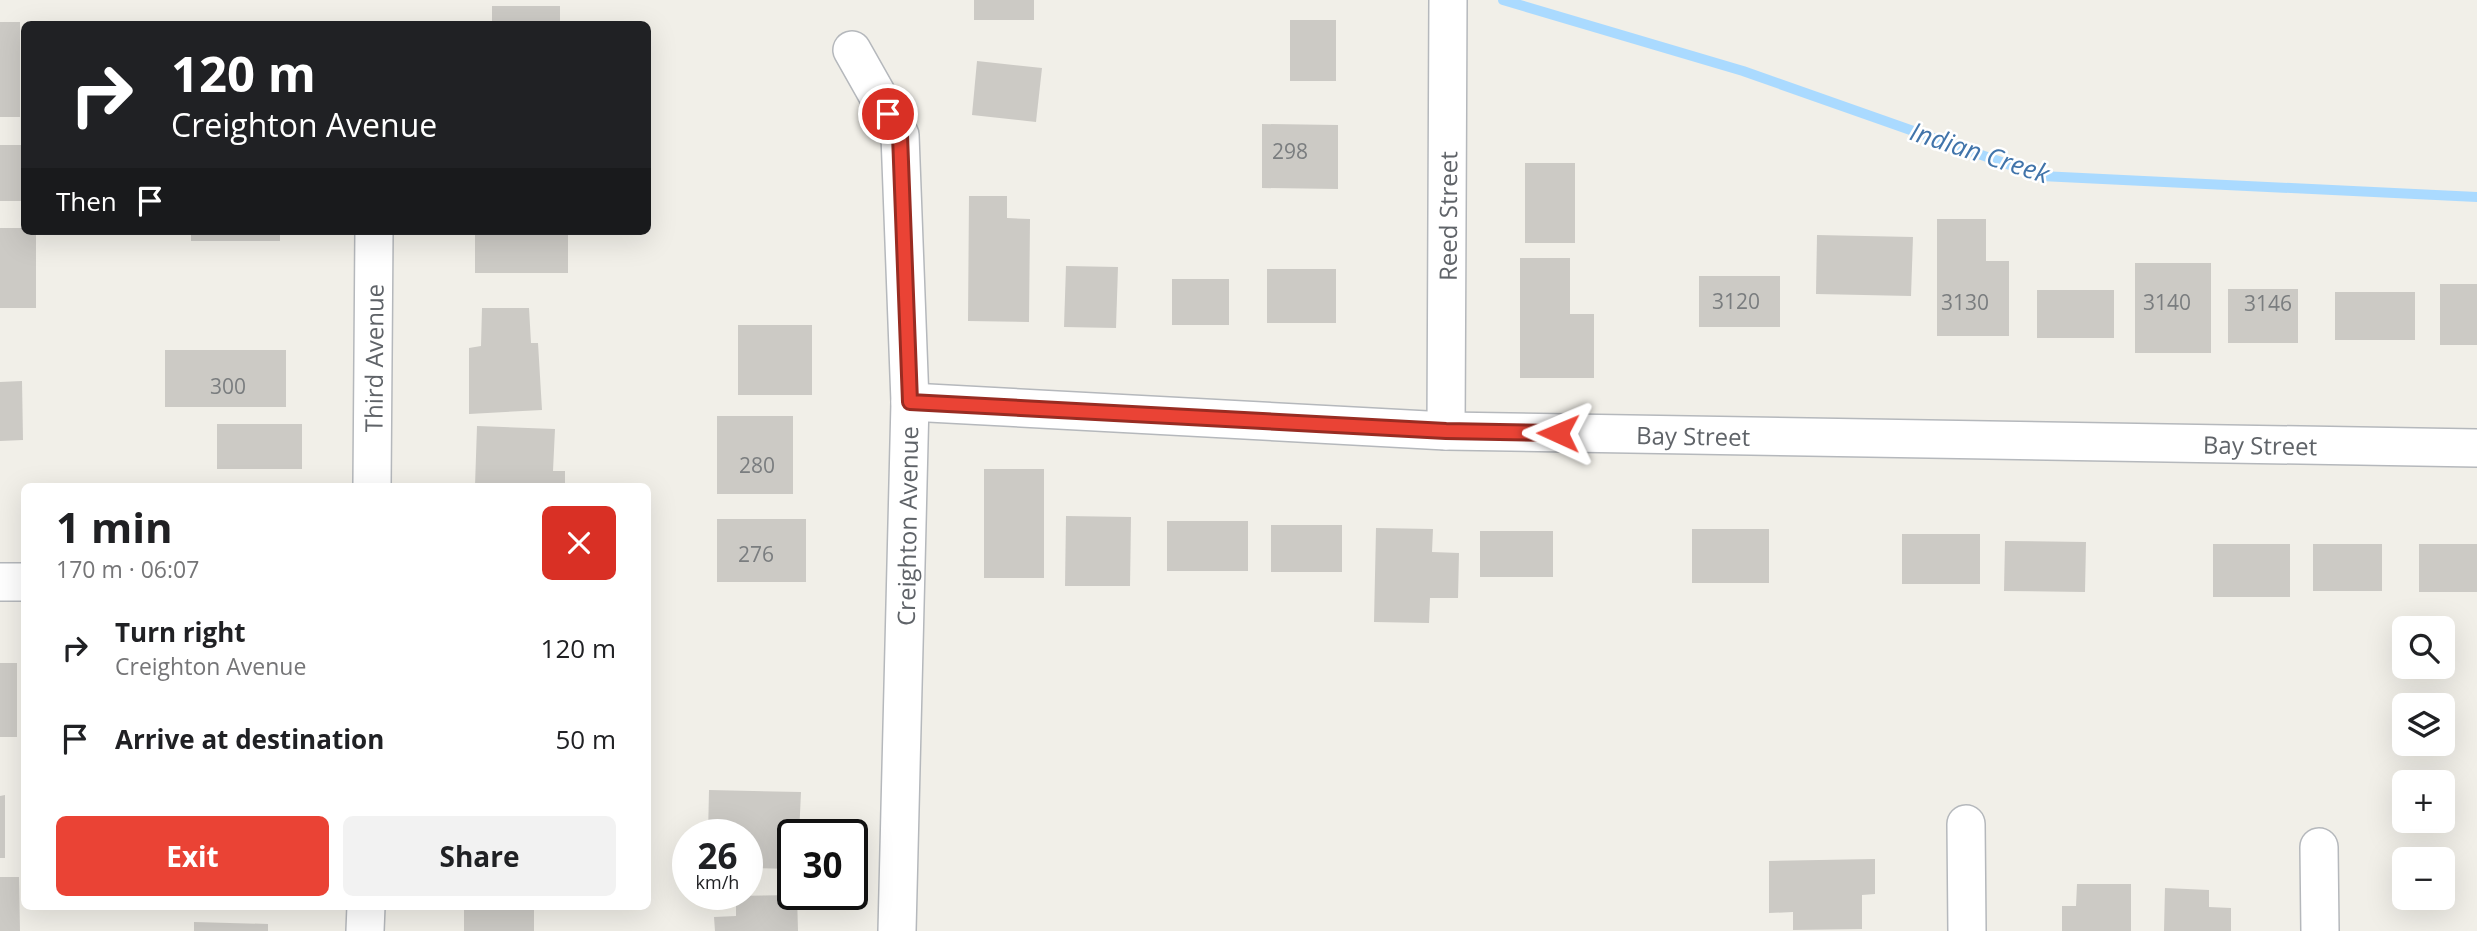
<!DOCTYPE html>
<meta charset="utf-8">
<style>
:root{--surface:#fff;--page:#f2f2f2;--text:#202124;--muted:#757577;--accent:#ea4335}
body{margin:0;font-family:"Open Sans",sans-serif;background:var(--page);color:var(--text);height:100vh;display:flex;flex-direction:column;font-size:26px;white-space:nowrap}
*{box-sizing:border-box;margin:0}
p{font-size:23px;color:var(--muted)}
.icon{flex:none;width:38px;height:38px;fill:none;stroke:currentColor;stroke-width:2;stroke-linecap:round;stroke-linejoin:round}
.map{position:relative;flex:1;overflow:hidden}
.panel{position:absolute;left:21px;top:483px;width:630px;height:427px;display:flex;flex-direction:column;background:var(--surface);border-radius:10px;box-shadow:0 7px 28px #0002}
.panel>*{flex:none}
.hud{position:absolute;left:21px;top:21px;width:630px;height:214px;border-radius:10px;box-shadow:0 7px 28px #0002;background:#202124;color:#fff;overflow:hidden}
.tools{position:absolute;left:2392px;top:616px;display:grid;gap:14px}
.tools a{display:grid;place-items:center;width:63px;height:63px;border-radius:10px;background:var(--surface);box-shadow:0 7px 28px #0002;font-size:35px}
.speed{position:absolute;left:672px;top:819px;display:flex;gap:14px;font-size:35px;font-weight:700;text-align:center}
.speed>*{display:grid;place-content:center;width:91px;height:91px;border-radius:50%;background:var(--surface);box-shadow:0 7px 28px #0002;line-height:1}
.speed small{font-size:18px;font-weight:400}
.speed .limit{border:4px solid #111;border-radius:10px;background:#fff;color:#111}
.pin{position:absolute;display:grid;place-items:center;width:60px;height:60px;color:#fff;margin:-30px;border:4px solid #fff;border-radius:50%;box-shadow:0 2px 7px #0007}
.me{position:absolute;width:77px;margin:-38px;rotate:271deg;stroke-linejoin:round;filter:drop-shadow(0 0 5px #0008)}
.turn{display:flex;align-items:center;gap:24px;height:147px;padding:0 35px;font-size:32px}
.turn .icon{width:91px;height:91px;stroke-width:2.5}
.turn b{display:block;font-size:49px;line-height:60px}
.then{display:flex;align-items:center;height:66px;padding:0 35px;background:#0003;gap:14px;font-size:26px}
.round{display:grid;place-items:center;flex:none;width:74px;height:74px;border-radius:10px;background:var(--page)}
.head{display:flex;align-items:center;justify-content:space-between;height:119px;padding:0 35px}
h1{font-size:42px;font-weight:700;line-height:52px}
.button{display:flex;gap:14px;margin-top:auto;padding:14px 35px}
.button a{flex:1;height:80px;border-radius:10px;background:var(--accent);color:#fff;font-size:28px;font-weight:700;line-height:80px;text-align:center}
.button a+a{background:var(--page);color:var(--text)}
ul{padding:0;list-style:none}
li{display:flex;align-items:center;gap:21px;height:91px;padding:0 35px}
li div{flex:1}
li b{display:block;font-size:26px}
li em{font-style:normal}
.map>svg:first-child{display:block}
</style>
<div class="map">
<svg width="2477" height="931" viewBox="0 0 2477 931">
<rect width="100%" height="100%" fill="#f1efe8"/>
<g fill="none" stroke-linecap="round" stroke-linejoin="round">
<polyline stroke="#aadaff" stroke-width="10" points="1503,0 1743,71 2041,176 2477,197"/>
</g>
<g fill="#cccac5">
<rect x="974" y="0" width="60" height="20"/>
<rect x="492" y="6" width="68" height="18"/>
<rect x="1290" y="20" width="46" height="61"/>
<rect x="0" y="22" width="20" height="95"/>
<polygon points="977,61 1042,68 1036,122 972,115"/>
<polygon points="1262,124 1338,125 1338,189 1262,188"/>
<rect x="0" y="145" width="24" height="56"/>
<rect x="1525" y="163" width="50" height="80"/>
<polygon points="969,196 1007,196 1007,218 1030,219 1029,322 968,321"/>
<polygon points="1937,219 1986,219 1986,261 2009,261 2009,336 1937,336"/>
<polygon points="0,228 24,228 24,231 36,231 36,308 0,308"/>
<rect x="191" y="231" width="89" height="10"/>
<rect x="475" y="231" width="93" height="42"/>
<polygon points="1817,235 1913,237 1911,296 1816,294"/>
<polygon points="1520,258 1570,258 1570,314 1594,314 1594,378 1520,378"/>
<rect x="2135" y="263" width="76" height="90"/>
<polygon points="1066,266 1118,267 1116,328 1064,327"/>
<rect x="1267" y="269" width="69" height="54"/>
<rect x="1699" y="276" width="81" height="51"/>
<rect x="1172" y="279" width="57" height="46"/>
<rect x="2440" y="284" width="37" height="61"/>
<rect x="2228" y="289" width="70" height="54"/>
<rect x="2037" y="290" width="77" height="48"/>
<rect x="2335" y="292" width="80" height="48"/>
<polygon points="482,308 529,308 531,343 538,343 542,410 469,414 469,348 481,346"/>
<rect x="738" y="325" width="74" height="70"/>
<rect x="165" y="350" width="121" height="57"/>
<polygon points="22,381 23,440 0,441 0,382"/>
<rect x="717" y="416" width="76" height="78"/>
<rect x="217" y="424" width="85" height="45"/>
<polygon points="477,426 555,429 553,471 565,471 565,486 475,486"/>
<rect x="984" y="469" width="60" height="109"/>
<polygon points="1066,516 1131,517 1130,586 1065,586"/>
<rect x="717" y="519" width="89" height="63"/>
<rect x="1167" y="521" width="81" height="50"/>
<rect x="1271" y="525" width="71" height="47"/>
<polygon points="1376,528 1433,529 1432,552 1459,553 1458,598 1430,598 1429,623 1374,622"/>
<rect x="1692" y="529" width="77" height="54"/>
<rect x="1480" y="531" width="73" height="46"/>
<rect x="1902" y="534" width="78" height="50"/>
<polygon points="2005,541 2086,542 2085,592 2004,591"/>
<rect x="2213" y="544" width="77" height="53"/>
<rect x="2313" y="544" width="69" height="47"/>
<rect x="2419" y="544" width="58" height="48"/>
<rect x="0" y="663" width="17" height="74"/>
<polygon points="709,790 801,792 799,835 793,835 793,869 749,868 747,835 708,835"/>
<polygon points="5,795 5,858 0,858 0,796"/>
<polygon points="1875,859 1875,894 1862,895 1862,929 1793,930 1793,912 1769,913 1769,861"/>
<polygon points="0,877 19,877 20,931 0,931"/>
<polygon points="2077,884 2131,884 2131,931 2062,931 2062,906 2076,906"/>
<polygon points="2165,888 2209,890 2209,907 2231,908 2231,931 2164,931"/>
<polygon points="797,895 798,931 715,931 714,917 736,916 736,896"/>
<rect x="464" y="906" width="70" height="25"/>
<polygon points="194,922 268,924 268,931 194,931"/>
</g>
<g fill="none" stroke-linecap="round" stroke-linejoin="round">
<defs>
<g id="minor">
<polyline points="852,50 900,135 910,402 897,931"/>
<path id="s1" d="M910,402L1446,431L2477,448"/>
<path id="s2" d="M1446,431L1448,0"/>
<path id="s3" d="M372,486L374,231"/>
<polyline points="0,582 24,582"/>
<polyline points="1966,824 1967,931"/>
<polyline points="2319,847 2320,931"/>
<polyline points="365,931 366,906"/>
</g>
</defs>
<use href="#minor" stroke="#b5b8bc" stroke-width="40"/>
<use href="#minor" stroke="#fff" stroke-width="37"/>
</g>
<g fill="none" stroke-linecap="round" stroke-linejoin="round">
<defs>
<polyline id="route" points="888,114 900,135 910,402 1446,431 1558,433"/>
</defs>
<use href="#route" stroke="#982c22" stroke-width="18"/>
<use href="#route" stroke="#ea4335" stroke-width="12"/>
</g>
<g text-anchor="middle" dominant-baseline="central" stroke-width="5" stroke-linejoin="round" paint-order="stroke">
<g font-size="21" fill="#7a7d7f">
<text x="1290" y="151">298</text>
<text x="1736" y="301">3120</text>
<text x="1965" y="302">3130</text>
<text x="2167" y="302">3140</text>
<text x="2268" y="303">3146</text>
<text x="228" y="386">300</text>
<text x="757" y="465">280</text>
<text x="756" y="554">276</text>
</g>
<g font-size="24" fill="#5f6368" stroke="#fff">
<text stroke="none"><textPath href="#s2" startOffset="215">Reed Street</textPath></text>
<text stroke="none"><textPath href="#s3" startOffset="128">Third Avenue</textPath></text>
<text stroke="none"><textPath href="#s1" startOffset="784">Bay Street</textPath></text>
<text stroke="none"><textPath href="#s1" startOffset="1351">Bay Street</textPath></text>
<text transform="translate(907 526) rotate(-89)">Creighton Avenue</text>
</g>
<g font-size="26" font-style="italic" fill="#4174aa" stroke="#fff">
<text transform="translate(1980 152) rotate(18)">Indian Creek</text>
</g>
</g>
</svg>
<div class="tools">
<a><svg class="icon" aria-label="search" viewBox="0 0 24 24"><circle cx="10" cy="10" r="6"/><path d="M15 15l6 6"/></svg></a>
<a><svg class="icon" aria-label="layers" viewBox="0 0 24 24"><path d="M12 4l9 5-9 5-9-5zM3 14l9 5 9-5"/></svg></a>
<a>+</a>
<a>−</a>
</div>
<div class="speed"><div>26<small>km/h</small></div><div class="limit">30</div></div>
<div class="pin" style="left:888px;top:114px;background:#d93025"><svg class="icon" aria-label="arrive" viewBox="0 0 24 24"><path d="M6 21V4h12l-3 4 3 4H6"/></svg></div>
<svg class="me" style="left:1558px;top:433px" viewBox="-20 -20 40 40"><path d="M0-17L14 15 0 8-14 15z" fill="#ea4335" stroke="#fff" stroke-width="4"/></svg>
<div class="hud">
<div class="turn"><svg class="icon" aria-label="right" viewBox="0 0 24 24"><path d="M7 20v-9h11M14 6l5 5-5 5"/></svg><div><b>120 m</b>Creighton Avenue</div></div>
<div class="then">Then<svg class="icon" aria-label="arrive" viewBox="0 0 24 24"><path d="M6 21V4h12l-3 4 3 4H6"/></svg></div>
</div>
<section class="panel">
<div class="head"><div><h1>1 min</h1><p>170 m · 06:07</p></div><a class="round" style="background:#d93025;color:#fff"><svg class="icon" aria-label="close" viewBox="0 0 24 24"><path d="M6 6l12 12M18 6L6 18"/></svg></a></div>
<ul>
<li><svg class="icon" aria-label="right" viewBox="0 0 24 24"><path d="M7 20v-9h11M14 6l5 5-5 5"/></svg><div><b>Turn right</b><p>Creighton Avenue</p></div><em>120 m</em></li>
<li><svg class="icon" aria-label="arrive" viewBox="0 0 24 24"><path d="M6 21V4h12l-3 4 3 4H6"/></svg><div><b>Arrive at destination</b></div><em>50 m</em></li>
</ul>
<div class="button"><a>Exit</a><a>Share</a></div>
</section>
</div>
